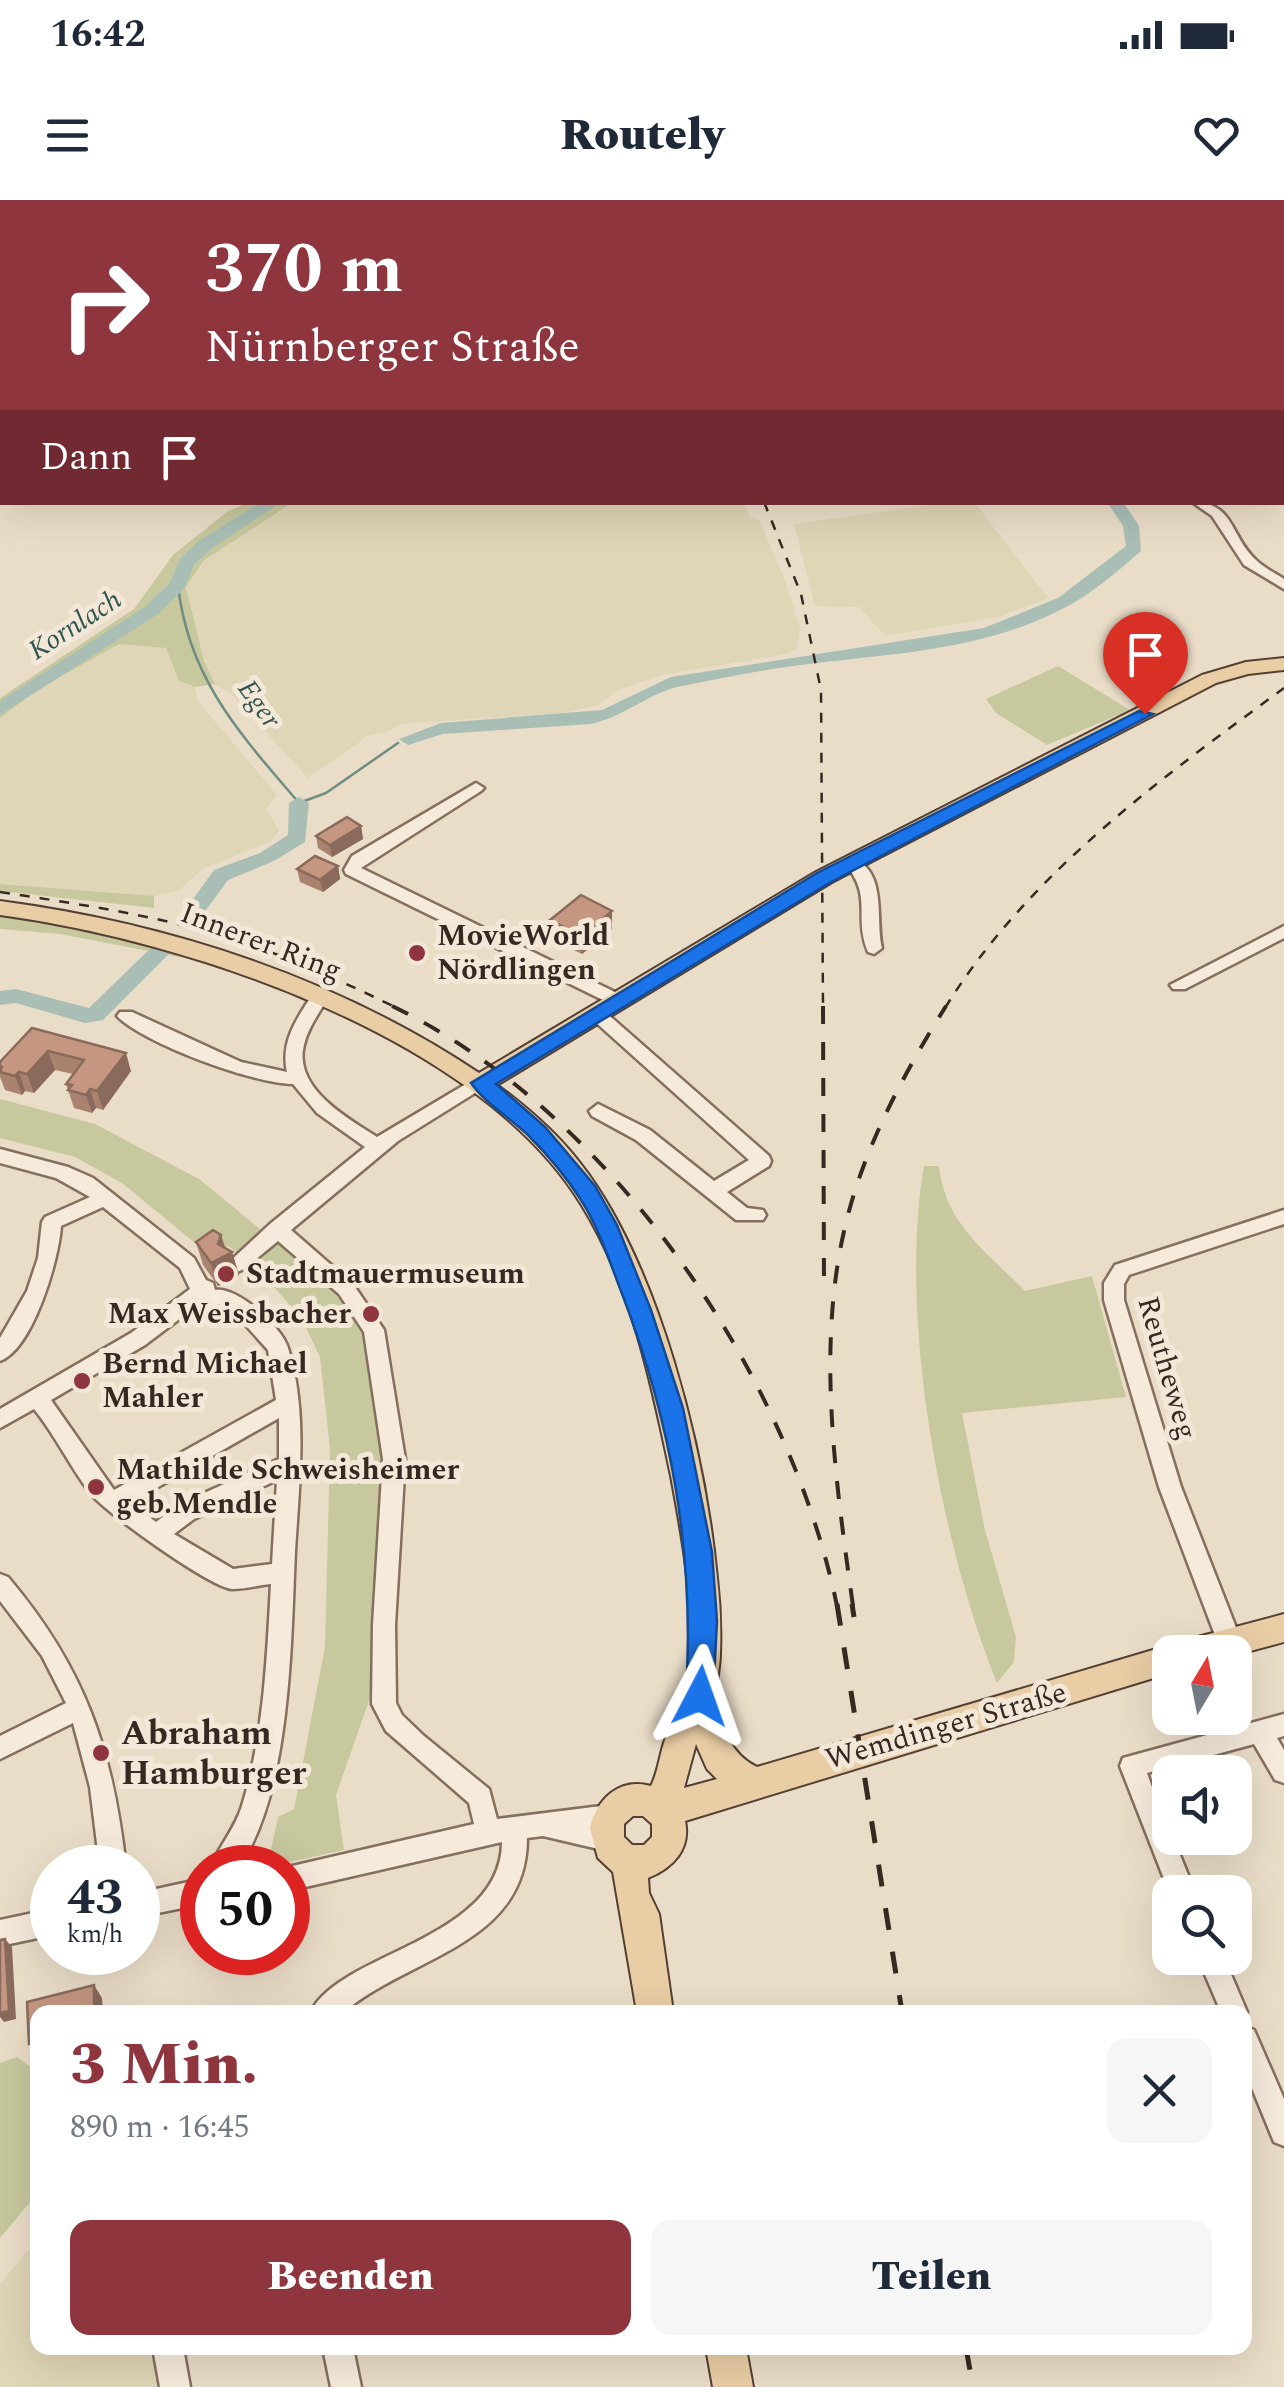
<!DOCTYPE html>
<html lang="de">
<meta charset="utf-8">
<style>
:root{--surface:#fff;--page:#f6f6f7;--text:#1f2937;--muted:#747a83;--accent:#8e353e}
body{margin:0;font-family:Spectral,serif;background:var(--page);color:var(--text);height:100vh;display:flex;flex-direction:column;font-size:38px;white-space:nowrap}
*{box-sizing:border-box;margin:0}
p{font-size:32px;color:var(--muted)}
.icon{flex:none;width:55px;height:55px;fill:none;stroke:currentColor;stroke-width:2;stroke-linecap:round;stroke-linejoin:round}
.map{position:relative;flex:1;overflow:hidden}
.panel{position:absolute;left:30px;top:1805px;width:1222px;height:350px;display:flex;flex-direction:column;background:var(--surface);border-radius:20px;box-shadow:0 10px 40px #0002}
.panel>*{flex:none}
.hud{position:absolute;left:0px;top:0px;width:1285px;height:305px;box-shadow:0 10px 40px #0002;background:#8e353e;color:#fff;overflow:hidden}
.needle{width:65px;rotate:10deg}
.buttons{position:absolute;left:1152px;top:1435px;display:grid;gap:20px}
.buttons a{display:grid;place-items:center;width:100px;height:100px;border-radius:20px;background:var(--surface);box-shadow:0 10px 40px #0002;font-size:50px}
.speed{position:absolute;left:30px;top:1645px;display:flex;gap:20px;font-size:50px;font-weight:700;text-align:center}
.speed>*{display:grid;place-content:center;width:130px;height:130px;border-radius:50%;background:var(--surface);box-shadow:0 10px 40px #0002;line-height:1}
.speed small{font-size:25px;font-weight:400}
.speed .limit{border:15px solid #d22;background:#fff;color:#111}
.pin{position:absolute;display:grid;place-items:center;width:85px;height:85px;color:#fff;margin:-102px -42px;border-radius:50% 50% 50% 0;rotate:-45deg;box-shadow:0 0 10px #0007}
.pin .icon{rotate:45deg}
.me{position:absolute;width:110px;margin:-55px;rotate:4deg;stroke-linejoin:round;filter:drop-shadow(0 0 8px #0008)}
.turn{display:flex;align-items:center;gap:35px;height:210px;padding:0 40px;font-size:45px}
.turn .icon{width:130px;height:130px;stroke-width:2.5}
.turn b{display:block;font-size:70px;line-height:85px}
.then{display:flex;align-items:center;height:95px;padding:0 40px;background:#0003;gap:20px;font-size:38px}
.round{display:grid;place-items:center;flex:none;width:105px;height:105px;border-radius:20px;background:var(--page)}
.overview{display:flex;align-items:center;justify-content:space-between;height:170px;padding:0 40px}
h1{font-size:60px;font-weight:800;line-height:75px;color:var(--accent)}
.cta{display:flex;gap:20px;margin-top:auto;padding:20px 40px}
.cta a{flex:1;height:115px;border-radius:20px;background:var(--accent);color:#fff;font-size:40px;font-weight:800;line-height:115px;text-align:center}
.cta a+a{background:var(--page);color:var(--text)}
.status{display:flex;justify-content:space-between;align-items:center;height:70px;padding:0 50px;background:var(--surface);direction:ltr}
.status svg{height:28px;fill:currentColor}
header{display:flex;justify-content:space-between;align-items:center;height:130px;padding:0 40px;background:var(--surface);font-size:45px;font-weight:800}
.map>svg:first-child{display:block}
</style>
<div class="status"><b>16:42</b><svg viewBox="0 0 49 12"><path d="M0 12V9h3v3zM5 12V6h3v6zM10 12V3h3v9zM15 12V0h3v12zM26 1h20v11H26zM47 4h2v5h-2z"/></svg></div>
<header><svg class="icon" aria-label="menu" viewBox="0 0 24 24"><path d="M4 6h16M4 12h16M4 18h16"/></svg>Routely<svg class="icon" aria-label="heart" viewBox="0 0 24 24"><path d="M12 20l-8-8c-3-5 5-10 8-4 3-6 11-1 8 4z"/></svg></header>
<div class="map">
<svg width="1284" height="2187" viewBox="0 0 1284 2187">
<rect width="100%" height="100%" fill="#eaddc8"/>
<g fill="#dfd5b7">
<polygon points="0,0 543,0 545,2 2,2 0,122"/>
<polygon points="952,302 975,303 1048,398 998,417 885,436 859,407 815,406 794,324"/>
<polygon points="292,303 745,303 750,317 760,321 785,381 800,428 797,448 788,454 661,475 618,490 597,506 561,513 400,524 390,531 369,535 308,578 232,495 215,484 204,461 186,387 202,361"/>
<polygon points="119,444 166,448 179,481 195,487 198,501 277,595 266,609 279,631 271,641 203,669 178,691 154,696 0,684 0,518 37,490"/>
<polygon points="28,2050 37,2059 38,2148 158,2148 162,2187 0,2187 0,2084"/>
</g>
<g fill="#c7c89d">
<polygon points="247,303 292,303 203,361 186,387 204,461 215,484 195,487 179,481 166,448 119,444 37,490 0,518 0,498 134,409 173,355 228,311"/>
<polygon points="1058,466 1130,510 1047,545 996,513 986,499"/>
<polygon points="0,684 154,696 154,708 0,691"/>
<polygon points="0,713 193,751 185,758 60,734 0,729"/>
<polygon points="0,899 95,924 199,979 338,1093 365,1135 386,1273 378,1475 336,1595 344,1650 267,1667 278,1617 294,1609 325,1447 330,1248 320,1157 301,1117 269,1082 248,1069 252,1064 228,1046 212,1057 122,983 75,957 0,938"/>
<path d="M924,966H939C945,1024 986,1051 1025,1091L1092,1076L1126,1197L962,1213L985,1330L1016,1437L1014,1462L997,1483C940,1342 898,1116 924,966Z"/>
<polygon points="17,1857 37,1872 37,1994 0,2038 0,1863"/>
</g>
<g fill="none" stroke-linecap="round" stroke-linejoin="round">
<g stroke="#708d83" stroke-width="2.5">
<polyline points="923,2 928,0"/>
<path d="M178,385C188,478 240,534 299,603L326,593L398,543"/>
</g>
<g fill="#a9bfb6" fill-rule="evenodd">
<polygon points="1284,43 1284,51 1282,52 1282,43"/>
<polygon points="261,302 281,302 211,349 194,365 184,389 158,414 0,515 0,501 146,406 170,383 180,359 199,341"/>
<path d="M1107,302H1123L1139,326L1141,351C1118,371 1095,391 1068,406C991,448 903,453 817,463C772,468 726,477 682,486C650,492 624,517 591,524L443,534L408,545L399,539L441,523L602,510L671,477L984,428L1058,398L1126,346L1123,326Z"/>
<polygon points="299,597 309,603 305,642 274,661 228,680 195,725 181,725 178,720 214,670 260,653 288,635 289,603"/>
<polygon points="162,742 169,744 173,749 169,754 103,820 85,823 16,803 0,805 0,791 16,789 89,808 155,744"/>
</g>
<defs>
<g id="minor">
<polygon points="707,0 718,0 719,2 709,2"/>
<polygon points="1282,32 1284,32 1282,39"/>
<polygon points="1284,268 1284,276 1282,277 1282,269"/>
<path d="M1192,302C1235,302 1230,337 1256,360C1264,368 1275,373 1284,379V389L1244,365L1212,316Z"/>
<polygon points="476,583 484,588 481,591 361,668 625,797 628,801 625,805 613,805 346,674 344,670 352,656"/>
<path d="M852,657C888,673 875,717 882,748L874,754L868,752C853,715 874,698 844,662Z"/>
<polygon points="1284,726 1284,738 1185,789 1173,789 1170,785"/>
<path d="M320,790L329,796C320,812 308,827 304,845C293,888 347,918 377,937L476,878L482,877L491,883L398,941L291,1030L353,1084L384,1130L405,1259L395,1425L396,1503L402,1515L424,1536L489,1589L497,1619L609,1605L618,1609L621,1617L618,1625L610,1628L616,1630L619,1639L616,1648L607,1651L543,1636L527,1638C527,1745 410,1756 344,1812H311C318,1796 336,1784 351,1775C405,1743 502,1717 502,1642L288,1691V1667L474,1624L469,1603L386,1531L372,1504L373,1425L383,1259L364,1132L339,1094L278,1041L244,1069L237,1072L227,1064L270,1024L365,947L317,913L293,884C254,884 143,843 117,816L120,812H132L241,862L287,872C280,841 298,817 314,792Z"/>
<polygon points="598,809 604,811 769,956 771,961 769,966 727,992 747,1008 763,1010 766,1015 763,1020 736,1020 636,940 592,916 589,911 598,904 650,930 714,981 749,960 592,819 589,815 592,811"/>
<path d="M0,949L68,967L93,978L194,1058L206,1080L213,1083L215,1090C237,1086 282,1127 288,1148C308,1210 299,1286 295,1351C291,1440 291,1594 238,1668H210C219,1646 235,1629 242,1606C264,1534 267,1458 271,1384C259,1385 245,1389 232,1389C210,1387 106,1313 91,1294C70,1267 56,1236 34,1209L0,1228V1209L131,1133L190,1089L180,1068L103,1007L61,1026C59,1059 33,1149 0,1161V1138L27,1091L38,1058L42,1022L45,1017L90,997L56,978L0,963ZM202,1102L211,1106L222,1104L233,1111L268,1150L276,1200L114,1290L51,1200L145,1145ZM279,1218V1259L178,1305L156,1322L130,1303ZM277,1280L272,1364L233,1369L174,1334L194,1319Z"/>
<polygon points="1284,1010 1284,1024 1129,1075 1124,1084 1124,1100 1181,1287 1242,1443 1238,1450 1222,1450 1218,1443 1159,1287 1104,1100 1104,1083 1115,1065"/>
<path d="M0,1374L8,1377C85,1468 113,1550 126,1668H100L90,1587L73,1523L0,1559V1536L66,1503L42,1456L0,1401Z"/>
<polygon points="1284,1514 1284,1536 1277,1538 1284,1550 1284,1583 1275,1580 1254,1544 1147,1573 1170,1638 1173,1638 1195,1692 1170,1694 1120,1566 1123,1558"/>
<polygon points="202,1679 202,1704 138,1717 138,1693"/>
<polygon points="52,1709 52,1735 0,1746 0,1720"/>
<polygon points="1198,1758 1224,1758 1247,1812 1245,1817 1245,1812 1221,1812"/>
<polygon points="1245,1826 1254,1830 1284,1899 1284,1946 1274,1942 1245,1871"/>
<polygon points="153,2148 183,2148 190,2187 160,2187"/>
<polygon points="323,2148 353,2148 361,2187 331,2187"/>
</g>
<g id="major">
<polygon points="1260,0 1284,0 1284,3 1262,2"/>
<path d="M1284,458V470L1248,474L1216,483L832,682L497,885C528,908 557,933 580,963C659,1064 705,1251 717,1378C720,1403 721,1428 720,1453C720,1468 715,1485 717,1499C722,1528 729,1553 757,1567L1170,1445L1180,1448L1183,1442L1194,1438L1284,1414V1442L1235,1455L1170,1452V1473L685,1621C691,1649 673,1668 648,1678L649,1693L659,1714L673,1812H637L613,1672L598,1658L590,1628C597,1599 619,1577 651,1586C658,1572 659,1558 664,1543C669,1526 680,1511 684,1494C699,1424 684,1345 671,1276C652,1185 631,1084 581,1004C478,836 186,740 0,715V701C168,723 337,778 479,873L816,672L1202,475L1246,462ZM696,1544L707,1569L717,1579L684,1588ZM633,1616H643L652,1624V1637L644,1645H632L624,1637V1624Z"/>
<polygon points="706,2148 746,2148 753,2187 713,2187"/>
</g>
</defs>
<use href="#minor" stroke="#856f5f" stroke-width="5"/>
<use href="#major" stroke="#533f33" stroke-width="4"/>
<use href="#minor" fill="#f6ebdb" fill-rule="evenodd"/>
<use href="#major" fill="#e9cda5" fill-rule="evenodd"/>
<g stroke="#372921" stroke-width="2.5" stroke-dasharray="10 10" stroke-linecap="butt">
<polyline points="764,302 801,394 821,490 823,808"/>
<path d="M0,692C71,703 142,713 212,733C277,751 337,779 397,808"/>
<path d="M945,808C1028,674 1159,580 1284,488"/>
</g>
<g stroke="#372921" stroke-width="4" stroke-dasharray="18 18" stroke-linecap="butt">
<path d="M392,806C610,911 789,1173 837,1406"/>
<polyline points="823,806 824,1082"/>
<path d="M853,1406C836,1284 816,1149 845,1027C863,949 904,873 946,806"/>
</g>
<g stroke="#372921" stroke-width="5" stroke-dasharray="22 22" stroke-linecap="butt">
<polyline points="837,1404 902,1812"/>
<polyline points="852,1404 854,1417"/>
<polyline points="966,2148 973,2187"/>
</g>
</g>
<g fill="#a98270">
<polygon points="361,626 363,639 332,657 318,648 316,636"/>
<polygon points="338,666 340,679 323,692 300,682 297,669"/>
<polygon points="550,720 612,729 582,754 551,739"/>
<polygon points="32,828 131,871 103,910 96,908 92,913 74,908 66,884 73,874 55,870 34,893 25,891 22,895 5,890 0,877 0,862"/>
<polygon points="221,1035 225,1047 232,1052 239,1075 218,1086 203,1065 196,1042"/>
</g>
<g fill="#8a6a5b">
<polygon points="361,626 363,639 332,657 330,645"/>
<polygon points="338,666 340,679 323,692 320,680"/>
<polygon points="612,711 612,729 582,754 582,736"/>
<polygon points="48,851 55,870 34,893 27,874"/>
<polygon points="126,853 131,871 103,910 97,891"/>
<polygon points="19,872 25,891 22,895 15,876"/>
<polygon points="90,889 96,908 92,913 86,895"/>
<polygon points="221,1035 227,1055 232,1052 239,1075 218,1086 211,1063"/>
<polygon points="5,1739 12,1747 16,1819 4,1822 0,1817 0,1813"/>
<polygon points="94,1785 102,1798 103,1812 94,1812"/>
<polygon points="38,1842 38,1853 29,1844"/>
</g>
<g fill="#c59782" stroke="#8a6a5b" stroke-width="2.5">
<polygon points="347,617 361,626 330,645 316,636"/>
<polygon points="315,656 338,666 320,680 297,669"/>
<polygon points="581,695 612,711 582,736 550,720"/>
<polygon points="32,828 126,853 97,891 90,889 86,895 68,890 72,885 66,884 84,860 48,851 27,874 19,872 15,876 0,872 2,867 0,866 0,862"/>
<polygon points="213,1030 221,1035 218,1044 232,1052 211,1063 196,1042"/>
<polygon points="236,1657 243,1662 243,1668 216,1668 218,1661"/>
<polygon points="5,1739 9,1811 0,1813 0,1740"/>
<polygon points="94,1785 94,1812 38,1812 38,1842 29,1844 27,1802"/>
</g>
<path fill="#1a73e8" stroke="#114b97" stroke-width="2.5" d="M1139,511L1153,514L831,682L496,884L545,927L595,986L617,1025L651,1110L683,1208L712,1352L717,1421L713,1496L709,1505L700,1509L690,1505L686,1496C695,1355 672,1223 621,1091C609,1060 599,1028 581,1000C567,978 546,953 528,935C510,918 485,903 471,883L817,673Z"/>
<g fill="#8e353e" stroke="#f3e8d7" stroke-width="4">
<circle cx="417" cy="753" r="10"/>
<circle cx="226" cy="1074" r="10"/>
<circle cx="371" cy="1114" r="10"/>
<circle cx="82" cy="1181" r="10"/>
<circle cx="96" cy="1287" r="10"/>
<circle cx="101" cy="1553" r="10"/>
</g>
<g text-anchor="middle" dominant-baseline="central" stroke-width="10" stroke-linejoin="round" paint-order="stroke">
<g font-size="28" font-style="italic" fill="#32554f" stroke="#f3e8d7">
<text transform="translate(75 425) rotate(-33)">Kornlach</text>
<text transform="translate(259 504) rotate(54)">Eger</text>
</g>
<g font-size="30" font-weight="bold" fill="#372921" stroke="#f3e8d7" text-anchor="start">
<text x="437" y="736">MovieWorld<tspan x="437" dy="34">Nördlingen</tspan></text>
<text x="246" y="1074">Stadtmauermuseum</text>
<text x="351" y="1114" text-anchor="end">Max Weissbacher</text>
<text x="102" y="1164">Bernd Michael<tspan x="102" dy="34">Mahler</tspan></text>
<text x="116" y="1270">Mathilde Schweisheimer<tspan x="116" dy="34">geb.Mendle</tspan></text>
</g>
<g font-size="30" fill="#372921" stroke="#f3e8d7">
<text transform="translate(261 742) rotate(21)">Innerer Ring</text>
<text transform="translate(1167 1168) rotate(74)">Reutheweg</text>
<text transform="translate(946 1526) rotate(-16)">Wemdinger Straße</text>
</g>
<g font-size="35" font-weight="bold" fill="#372921" stroke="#f3e8d7" text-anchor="start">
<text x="121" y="1533">Abraham<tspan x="121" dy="40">Hamburger</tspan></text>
</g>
</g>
</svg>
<div class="buttons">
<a><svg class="needle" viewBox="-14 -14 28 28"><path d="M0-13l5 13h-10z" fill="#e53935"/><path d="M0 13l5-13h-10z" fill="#747a83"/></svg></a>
<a><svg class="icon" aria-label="sound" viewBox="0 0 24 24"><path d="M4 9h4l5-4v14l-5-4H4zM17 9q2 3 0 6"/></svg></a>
<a><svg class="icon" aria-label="search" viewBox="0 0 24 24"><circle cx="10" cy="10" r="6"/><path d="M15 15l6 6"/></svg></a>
</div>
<div class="speed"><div>43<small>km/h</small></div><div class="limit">50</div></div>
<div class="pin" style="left:1145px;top:514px;background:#d93025"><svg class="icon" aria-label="arrive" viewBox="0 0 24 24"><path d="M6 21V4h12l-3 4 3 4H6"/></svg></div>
<svg class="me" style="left:700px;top:1496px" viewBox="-20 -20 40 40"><path d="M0-17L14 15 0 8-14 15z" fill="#1a73e8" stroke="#fff" stroke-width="4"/></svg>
<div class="hud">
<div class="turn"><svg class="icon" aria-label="right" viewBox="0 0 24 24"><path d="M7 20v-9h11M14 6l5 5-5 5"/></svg><div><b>370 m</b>Nürnberger Straße</div></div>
<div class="then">Dann<svg class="icon" aria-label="arrive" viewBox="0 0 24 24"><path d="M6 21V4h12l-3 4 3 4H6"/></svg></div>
</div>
<section class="panel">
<div class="overview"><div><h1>3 Min.</h1><p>890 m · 16:45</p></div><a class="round"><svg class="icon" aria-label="close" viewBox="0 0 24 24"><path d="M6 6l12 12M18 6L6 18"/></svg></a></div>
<div class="cta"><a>Beenden</a><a>Teilen</a></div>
</section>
</div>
